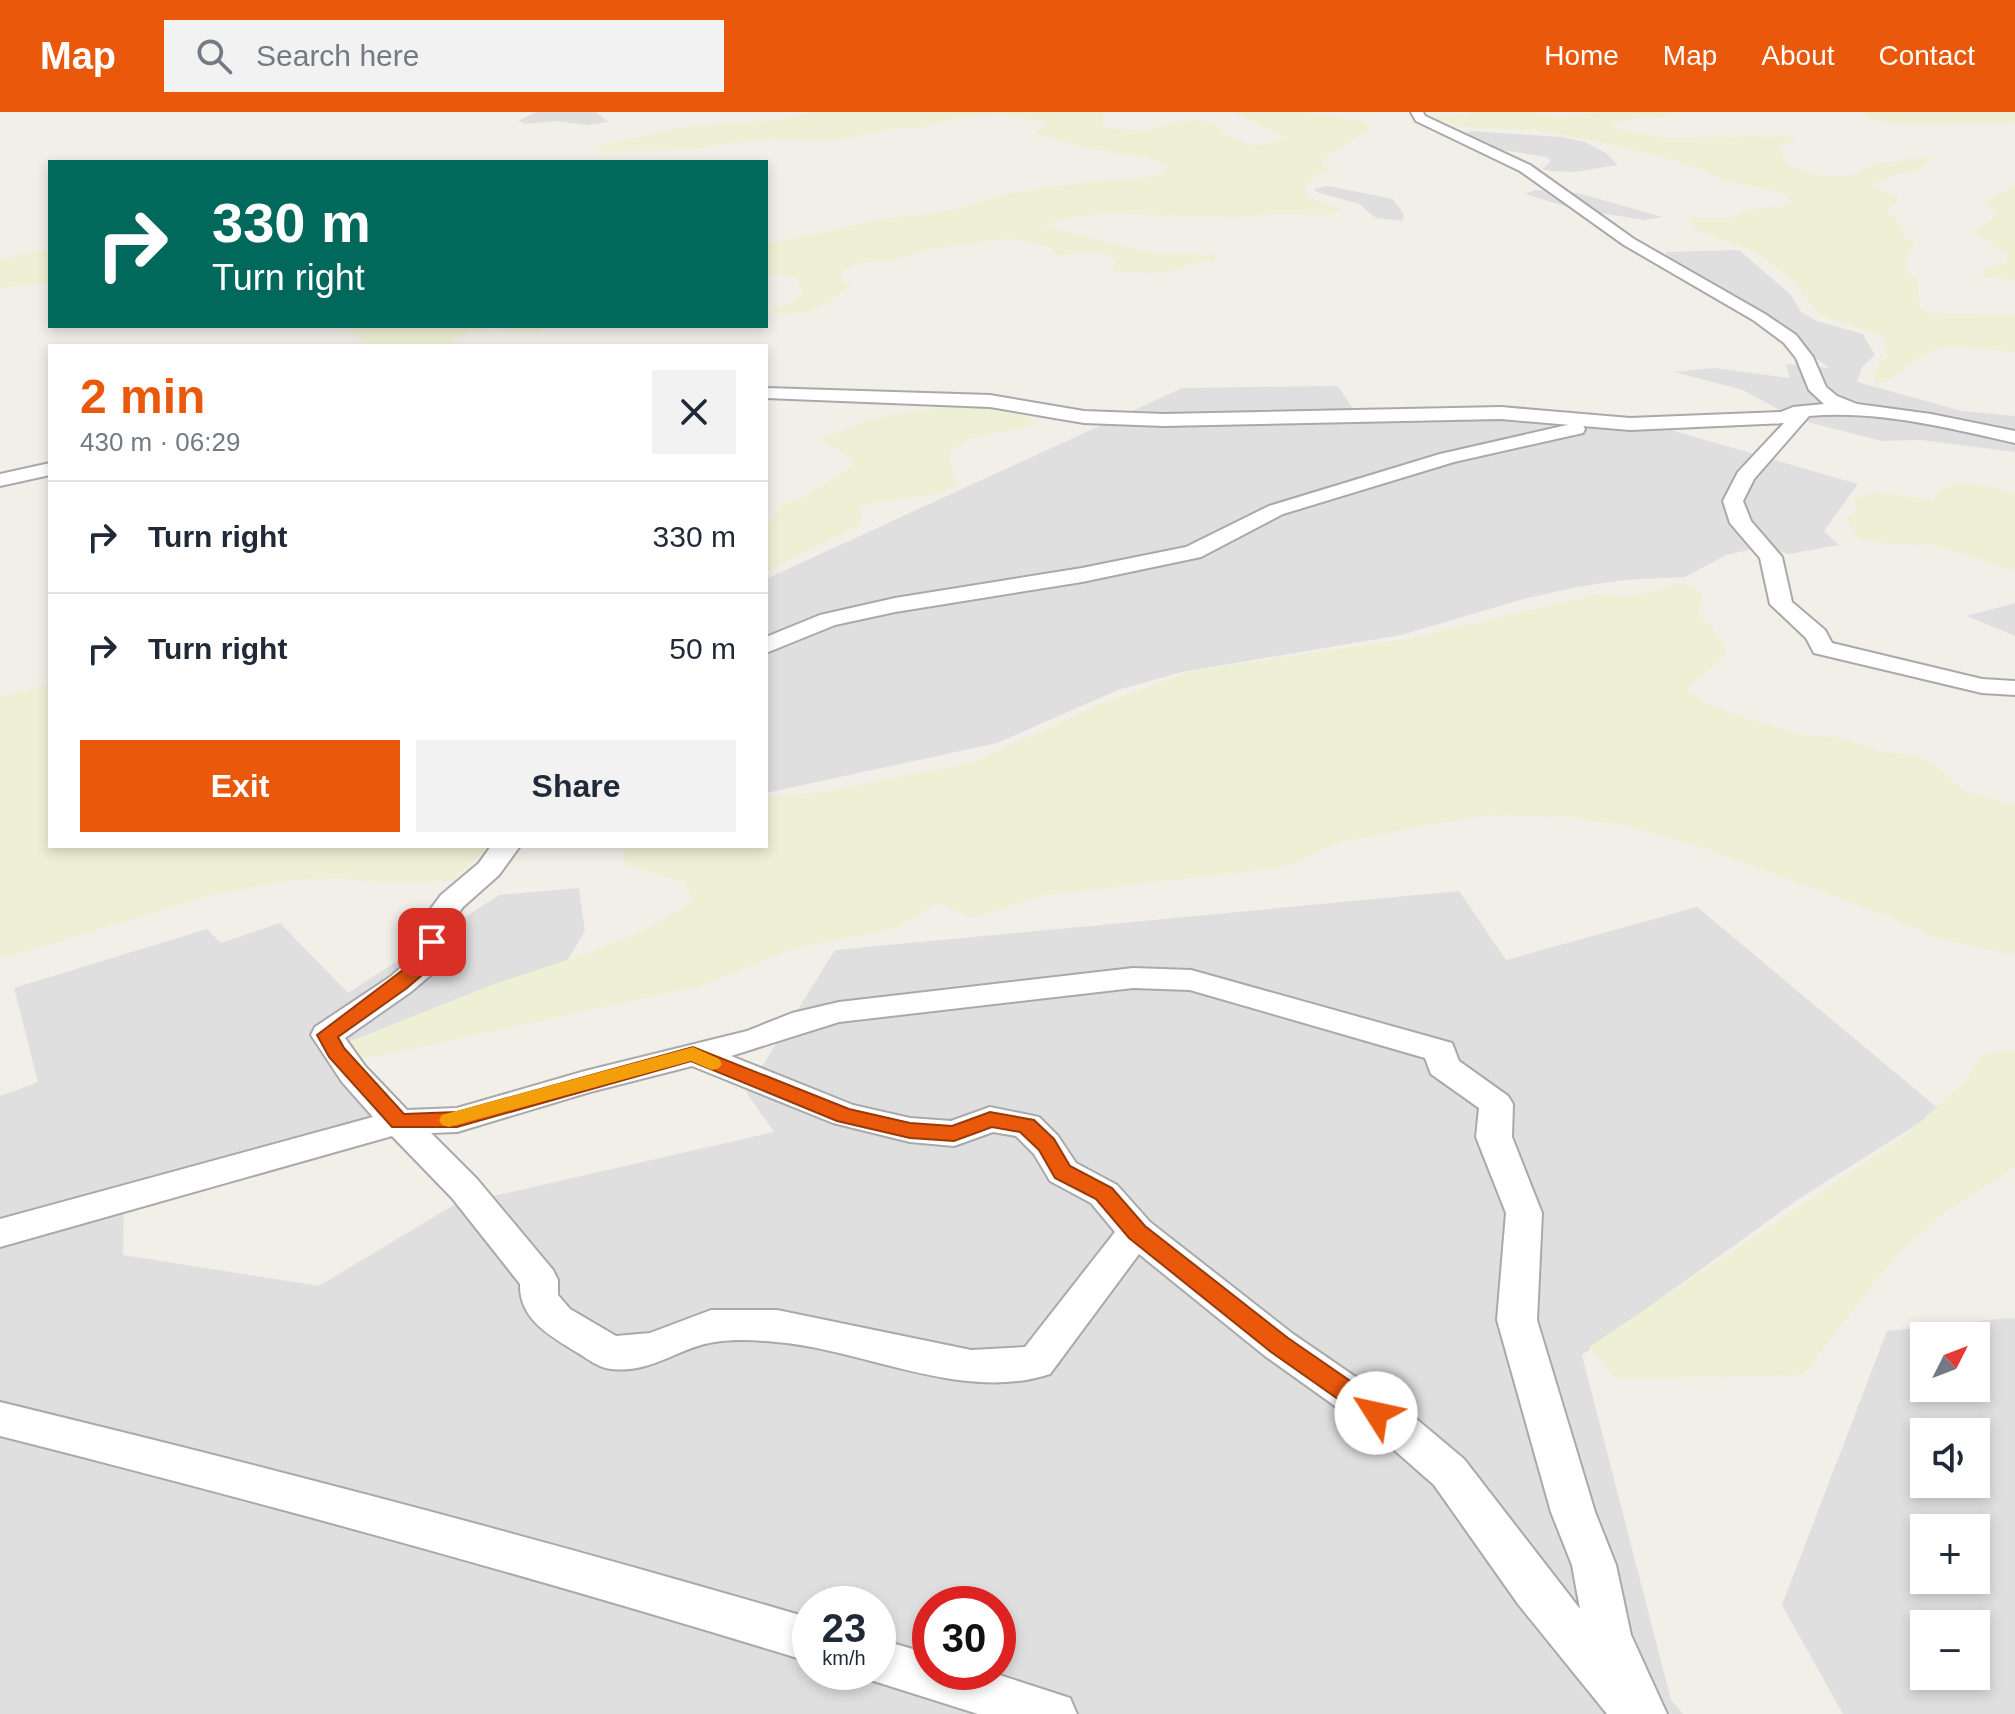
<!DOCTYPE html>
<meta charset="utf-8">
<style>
:root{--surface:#fff;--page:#f2f2f3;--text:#1f2937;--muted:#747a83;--line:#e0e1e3;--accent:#ea580c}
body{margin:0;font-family:Arial,sans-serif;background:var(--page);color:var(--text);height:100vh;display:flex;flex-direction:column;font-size:30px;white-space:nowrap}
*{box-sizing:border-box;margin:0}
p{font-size:26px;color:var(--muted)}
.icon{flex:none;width:44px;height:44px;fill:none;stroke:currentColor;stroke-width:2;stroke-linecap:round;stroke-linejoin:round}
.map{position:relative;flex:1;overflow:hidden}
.sheet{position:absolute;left:48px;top:232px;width:720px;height:504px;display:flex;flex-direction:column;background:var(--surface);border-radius:0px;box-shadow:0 4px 12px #0003}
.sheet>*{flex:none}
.top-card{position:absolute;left:48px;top:48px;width:720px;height:168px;border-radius:0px;box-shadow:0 4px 12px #0003;background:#00695c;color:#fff;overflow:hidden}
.needle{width:52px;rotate:48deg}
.fabs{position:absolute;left:1910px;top:1210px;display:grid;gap:16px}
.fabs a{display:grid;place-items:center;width:80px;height:80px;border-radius:0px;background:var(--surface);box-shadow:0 4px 12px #0003;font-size:40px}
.speed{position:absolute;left:792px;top:1474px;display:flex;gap:16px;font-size:40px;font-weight:700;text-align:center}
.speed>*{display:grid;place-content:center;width:104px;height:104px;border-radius:50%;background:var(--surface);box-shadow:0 4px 12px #0003;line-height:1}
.speed small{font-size:20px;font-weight:400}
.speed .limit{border:12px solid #d22;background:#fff;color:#111}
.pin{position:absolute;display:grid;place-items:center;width:68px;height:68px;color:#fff;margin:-34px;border-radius:16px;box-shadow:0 4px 12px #0006}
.me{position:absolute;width:88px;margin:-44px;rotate:305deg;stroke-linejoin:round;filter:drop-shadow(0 0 6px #0008)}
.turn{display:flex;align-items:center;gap:28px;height:168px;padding:0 32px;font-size:36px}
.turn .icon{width:104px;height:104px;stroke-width:2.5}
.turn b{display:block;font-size:56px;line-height:68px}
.round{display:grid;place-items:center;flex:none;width:84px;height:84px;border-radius:0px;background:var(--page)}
.overview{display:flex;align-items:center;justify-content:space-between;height:136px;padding:0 32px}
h1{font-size:48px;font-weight:700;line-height:60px;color:var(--accent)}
.action{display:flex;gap:16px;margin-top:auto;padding:16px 32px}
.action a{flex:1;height:92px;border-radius:0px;background:var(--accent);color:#fff;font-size:32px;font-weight:700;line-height:92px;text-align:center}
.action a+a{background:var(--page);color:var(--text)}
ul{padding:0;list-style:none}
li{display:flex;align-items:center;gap:24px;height:112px;padding:0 32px;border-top:2px solid var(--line)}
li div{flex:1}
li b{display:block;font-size:30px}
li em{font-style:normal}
header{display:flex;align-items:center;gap:48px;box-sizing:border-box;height:112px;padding:0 40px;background:var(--accent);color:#fff}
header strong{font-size:38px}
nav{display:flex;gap:44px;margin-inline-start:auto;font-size:28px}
.search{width:560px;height:72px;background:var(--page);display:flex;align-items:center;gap:20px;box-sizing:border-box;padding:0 28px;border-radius:0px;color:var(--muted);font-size:30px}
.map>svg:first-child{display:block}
</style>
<header>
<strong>Map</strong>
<div class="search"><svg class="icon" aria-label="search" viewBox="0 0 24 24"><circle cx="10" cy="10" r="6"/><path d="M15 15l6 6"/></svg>Search here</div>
<nav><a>Home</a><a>Map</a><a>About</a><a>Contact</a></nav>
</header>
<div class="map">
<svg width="2015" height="1602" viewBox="0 0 2015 1602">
<rect width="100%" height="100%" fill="#f2efe9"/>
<g fill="#e0dfdf" fill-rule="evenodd">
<polygon points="536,0 596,0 608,10 587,13 554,9 526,12 518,9"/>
<polygon points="1472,19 1561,25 1585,30 1606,41 1618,53 1575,60 1551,59 1543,57 1551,48 1546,45 1491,36 1457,23"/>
<polygon points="1328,74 1393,87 1404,102 1403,109 1376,106 1359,92 1316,80 1315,77"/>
<polygon points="1535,78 1578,81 1663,105 1645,108 1574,97 1525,82"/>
<polygon points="1739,138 1791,183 1801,200 1817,209 1863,222 1875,243 1862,255 1857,270 1962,299 2015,304 2015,340 1921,328 1882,329 1796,307 1743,278 1674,260 1714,256 1790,266 1786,252 1830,256 1671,150 1665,140"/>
<polygon points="1338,274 1358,305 1633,307 1858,372 1824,419 1839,433 1789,442 1762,435 1726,443 1685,465 1624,468 1577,475 1527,486 1401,523 1182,560 1118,578 997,631 766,681 766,467 1182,276"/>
<polygon points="2015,491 2015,524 1967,504"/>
<path d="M579,776L585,819L565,852L323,939L389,1016L385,1025L124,1102L123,1143L319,1174L454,1093L774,1020L746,980L835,838L1459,779L1506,848L1697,795L1940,998L1800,1086L1582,1243L1671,1588L1683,1602H0V984L38,970L14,876L207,817L221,831L280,811L348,881L499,783ZM810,1492H878V1560H810ZM930,1492H998V1560H930Z"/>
<path d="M2008,1206L2015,1207V1602H1843L1782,1493L1887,1219ZM1924,1224H1976V1276H1924ZM1924,1320H1976V1372H1924ZM1924,1416H1976V1468H1924ZM1976,1512V1564H1924V1512Z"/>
</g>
<g fill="#eef0d5">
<polygon points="809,0 1104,0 1102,13 1108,16 1147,19 1178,9 1200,8 1221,14 1221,21 1253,34 1288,27 1232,0 1298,0 1359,8 1374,15 1324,46 1322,53 1334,58 1318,62 1305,73 1308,86 1343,97 1332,103 1274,102 1234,106 1106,101 1060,108 1042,114 1154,141 1212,143 1216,146 1213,149 1194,151 1165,161 1114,160 1111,159 1117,150 1106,142 1085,140 1056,144 1049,134 1010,126 932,137 888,149 858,151 843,158 842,169 851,173 832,189 811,199 785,203 770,198 797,187 803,180 796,165 766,162 766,132 883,107 949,99 1010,81 1086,70 1143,66 1163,61 1167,53 1142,44 1089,37 1036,22 1035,19 1047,13 1045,10 1002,2 956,6 924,15 885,18 831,29 768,27 682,38 603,39 594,35 683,15 760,9 806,3"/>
<polygon points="1468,0 1531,0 1560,6 1599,0 1677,0 1663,5 1638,6 1610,12 1624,19 1666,26 1788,24 1796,27 1777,34 1787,50 1794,56 1824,65 1856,63 1870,53 1931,44 1933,48 1913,61 1898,61 1870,74 1898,85 1898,89 1887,98 1899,110 1904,123 1915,132 1905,145 1909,150 1905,159 1918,167 1919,194 1928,201 2015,203 2015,240 1952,234 1934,238 1913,249 1887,270 1878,270 1874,268 1878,252 1888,244 1882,223 1820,204 1790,166 1756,140 1694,118 1691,106 1730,106 1748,98 1785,94 1791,91 1785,82 1721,67 1708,60 1660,44 1589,28 1535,18 1460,15 1431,5 1471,2"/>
<polygon points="1859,0 2015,0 2015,11 1901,13 1870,7"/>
<polygon points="2015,73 2015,168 1987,165 1977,160 2007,149 2007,142 1972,119 1994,106 1996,101 1986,89"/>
<polygon points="50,137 50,170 0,176 0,148"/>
<polygon points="357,214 550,214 532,221 495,216 470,220 453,229 450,234 371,234 350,220"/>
<polygon points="963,292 1029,305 1035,313 969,327 953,337 948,346 957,370 954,375 934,383 881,389 859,395 863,406 857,415 766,460 766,415 783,393 807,384 853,354 851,346 819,327 875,306"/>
<polygon points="1954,371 1989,374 2015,382 2015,459 1934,433 1889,432 1858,426 1846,407 1857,399 1853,386 1878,380 1932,388 1937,381"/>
<polygon points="1682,471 1701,479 1699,504 1712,514 1727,540 1687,578 1715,595 1758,610 1807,624 1839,625 1878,639 1912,643 1933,652 1965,679 2015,693 2015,843 1940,827 1882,802 1704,736 1628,714 1569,705 1485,703 1343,729 1284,755 1046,783 973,806 938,791 897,816 795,836 697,875 359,948 346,931 494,872 582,843 643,819 693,790 685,770 625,753 623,734 766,734 766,685 824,680 971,651 1098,593 1192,559 1411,526 1599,482 1631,485"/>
<polygon points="50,572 50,734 488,734 452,769 387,771 337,766 294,768 219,781 0,847 0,585"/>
<polygon points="2015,938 2015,1055 1940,1104 1896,1143 1803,1263 1616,1267 1589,1235 1903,1025 1965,970 1982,942"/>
</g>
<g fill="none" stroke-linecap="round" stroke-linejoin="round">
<defs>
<g id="minor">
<path d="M1411,0H1423L1425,4L1530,53L1634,127L1765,202L1796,223L1813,245L1826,275L1837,284L1857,292L1931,302L2015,319V331C1948,316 1879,298 1809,304L1754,367L1743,389L1751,409L1782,445L1792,490L1825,518L1832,531L1982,567L2015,569V583L1982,581L1814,541L1806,526L1770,492L1760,446L1730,411L1723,389L1738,360L1784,311L1630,318L1501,307L1164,314L1084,311L990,295L766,286V276L990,283L1084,299L1164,302L1501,295L1630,306L1781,300L1793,295L1824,292L1809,278L1796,246L1784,231L1753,208L1624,133L1520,59L1416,9Z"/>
<polygon points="1576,311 1583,313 1585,317 1583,321 1454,350 1283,402 1201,445 1082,470 895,500 835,513 766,541 766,525 820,503 895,486 1082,456 1186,435 1269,394 1440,342"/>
<polygon points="50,351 50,363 0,374 0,362"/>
<path d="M491,734H520L499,763L463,795L450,812L445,848L440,855L412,879L345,926L365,954L407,998L457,996L585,959L747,919L792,901L839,890L1133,856L1191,858L1452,931L1459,949L1508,984L1513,992L1512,1025L1542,1101L1537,1208L1595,1400L1616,1453L1631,1523L1667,1602H1607L1518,1492L1434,1373L1384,1329L1265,1244L1139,1142L1050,1262C963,1291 863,1237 776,1230C757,1228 734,1227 715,1230C681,1234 652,1262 611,1257C599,1256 588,1247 578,1241C551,1224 519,1208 520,1172L452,1086L392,1024L0,1135V1107L373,1005L342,970L311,923L315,915L390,865L414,844L420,812L424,806L441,783L479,751ZM1133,876L1190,878L1425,946L1431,962L1479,996L1476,1025L1506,1101L1497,1208L1551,1400L1572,1453L1580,1497L1464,1347L1414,1305L1293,1222L1150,1110L1117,1073L1076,1051L1058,1024L1039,1005L990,995L951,1009L910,1006L853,993L731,944L839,910ZM692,954L833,1011L910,1030L954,1034L993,1020L1016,1024L1034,1042L1050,1069L1091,1091L1115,1120L1025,1235L971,1238L777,1198H711L650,1221L616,1224L570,1197L558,1183V1168L553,1158L477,1067L431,1021L457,1020L590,980Z"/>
<path d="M0,1290C272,1356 542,1427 810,1506V1550C542,1467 272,1393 0,1324Z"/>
<polygon points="878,1527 930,1542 930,1560 990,1560 1070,1586 1077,1602 978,1602 861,1565 859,1560 878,1560"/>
</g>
</defs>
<use href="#minor" stroke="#a9a9a9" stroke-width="4"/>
<use href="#minor" fill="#fff" fill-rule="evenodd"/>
</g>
<polygon fill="#ea580c" stroke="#983908" stroke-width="2" points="432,824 441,830 435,852 407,876 338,925 344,936 404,1002 457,1000 693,935 849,997 910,1011 952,1014 990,1000 1034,1008 1054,1027 1070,1054 1112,1076 1145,1114 1288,1226 1385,1293 1389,1301 1385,1308 1376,1311 1368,1308 1271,1240 1129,1126 1096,1087 1055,1066 1039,1038 1020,1020 992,1015 954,1029 910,1026 837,1009 691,949 457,1015 392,1015 329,945 317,923 420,845 422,830"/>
<polygon fill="#f59e0b" points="693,935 719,947 722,952 719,956 712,958 691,949 449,1015 442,1013 439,1008 442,1003 449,1001"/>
</svg>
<div class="fabs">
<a><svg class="needle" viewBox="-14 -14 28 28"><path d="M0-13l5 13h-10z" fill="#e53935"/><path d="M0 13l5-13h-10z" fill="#747a83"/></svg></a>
<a><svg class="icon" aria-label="sound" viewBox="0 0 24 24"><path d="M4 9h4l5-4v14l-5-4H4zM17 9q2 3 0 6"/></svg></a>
<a>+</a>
<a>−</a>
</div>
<div class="speed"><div>23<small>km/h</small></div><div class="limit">30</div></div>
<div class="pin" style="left:432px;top:830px;background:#d93025"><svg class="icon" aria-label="arrive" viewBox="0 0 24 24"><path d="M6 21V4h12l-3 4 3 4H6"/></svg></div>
<svg class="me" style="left:1376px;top:1301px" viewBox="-20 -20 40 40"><circle r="19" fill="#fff"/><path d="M0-13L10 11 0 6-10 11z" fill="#ea580c"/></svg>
<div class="top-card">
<div class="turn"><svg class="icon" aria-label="right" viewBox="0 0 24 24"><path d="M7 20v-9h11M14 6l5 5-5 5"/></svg><div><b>330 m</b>Turn right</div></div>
</div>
<section class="sheet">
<div class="overview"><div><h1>2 min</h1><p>430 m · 06:29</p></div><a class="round"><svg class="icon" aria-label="close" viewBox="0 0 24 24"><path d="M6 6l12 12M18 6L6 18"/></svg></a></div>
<ul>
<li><svg class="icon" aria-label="right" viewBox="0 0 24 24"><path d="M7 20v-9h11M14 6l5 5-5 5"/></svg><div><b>Turn right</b></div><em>330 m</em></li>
<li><svg class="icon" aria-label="right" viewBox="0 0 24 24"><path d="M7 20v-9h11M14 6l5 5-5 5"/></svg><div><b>Turn right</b></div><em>50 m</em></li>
</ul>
<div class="action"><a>Exit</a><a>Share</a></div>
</section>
</div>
